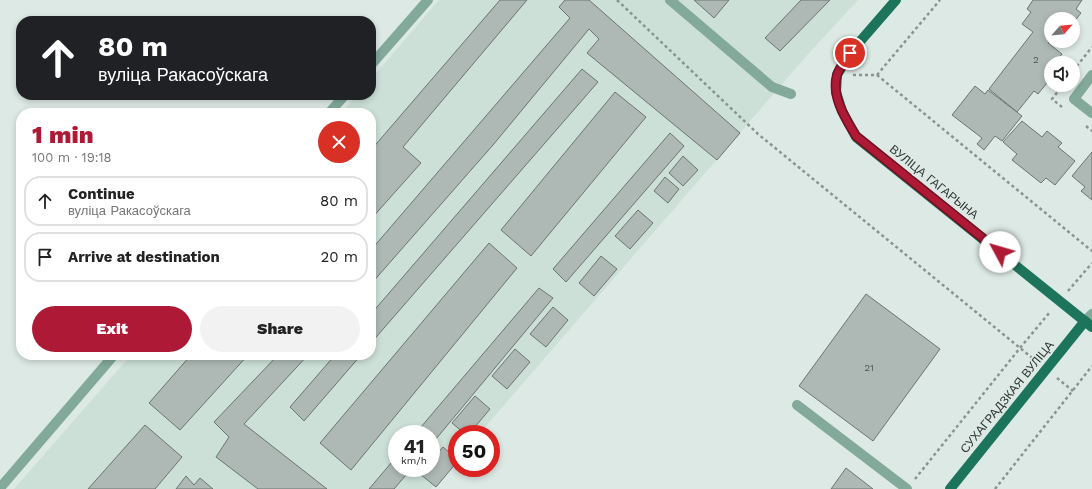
<!DOCTYPE html>
<meta charset="utf-8">
<style>
:root{--surface:#fff;--page:#f2f2f2;--text:#222;--muted:#767676;--line:#e0e0e0;--accent:#ae1a36}
body{margin:0;font-family:"Work Sans",sans-serif;background:var(--page);color:var(--text);height:100vh;display:flex;flex-direction:column;font-size:15px;white-space:nowrap}
*{box-sizing:border-box;margin:0}
p{font-size:13px;color:var(--muted)}
.icon{flex:none;width:22px;height:22px;fill:none;stroke:currentColor;stroke-width:2;stroke-linecap:round;stroke-linejoin:round}
.map{position:relative;flex:1;overflow:hidden}
.sheet{position:absolute;left:16px;top:108px;width:360px;height:252px;display:flex;flex-direction:column;background:var(--surface);border-radius:16px;box-shadow:0 2px 6px #0003}
.sheet>*{flex:none}
.top-card{position:absolute;left:16px;top:16px;width:360px;height:84px;border-radius:16px;box-shadow:0 2px 6px #0003;background:#202124;color:#fff;overflow:hidden}
.needle{width:26px;rotate:63deg}
.fabs{position:absolute;left:1044px;top:12px;display:grid;gap:8px}
.fabs a{display:grid;place-items:center;width:36px;height:36px;border-radius:50%;background:var(--surface);box-shadow:0 2px 6px #0003;font-size:20px}
.speed{position:absolute;left:388px;top:425px;display:flex;gap:8px;font-size:20px;font-weight:700;text-align:center}
.speed>*{display:grid;place-content:center;width:52px;height:52px;border-radius:50%;background:var(--surface);box-shadow:0 2px 6px #0003;line-height:1}
.speed small{font-size:10px;font-weight:400}
.speed .limit{border:6px solid #d22;background:#fff;color:#111}
.pin{position:absolute;display:grid;place-items:center;width:34px;height:34px;color:#fff;margin:-17px;border:2px solid #fff;border-radius:50%;box-shadow:0 1px 4px #0007}
.me{position:absolute;width:44px;margin:-22px;rotate:309deg;stroke-linejoin:round;filter:drop-shadow(0 0 3px #0008)}
.turn{display:flex;align-items:center;gap:14px;height:84px;padding:0 16px;font-size:18px}
.turn .icon{width:52px;height:52px;stroke-width:2.5}
.turn b{display:block;font-size:28px;line-height:34px}
.round{display:grid;place-items:center;flex:none;width:42px;height:42px;border-radius:21px;background:var(--page)}
.head{display:flex;align-items:center;justify-content:space-between;height:68px;padding:0 16px}
h1{font-size:24px;font-weight:800;line-height:30px;color:var(--accent)}
.action{display:flex;gap:8px;margin-top:auto;padding:8px 16px}
.action a{flex:1;height:46px;border-radius:24px;background:var(--accent);color:#fff;font-size:16px;font-weight:800;line-height:46px;text-align:center}
.action a+a{background:var(--page);color:var(--text)}
ul{padding:0;list-style:none}
li{display:flex;align-items:center;gap:12px;height:50px;margin:0 8px 6px;padding:0 8px;border:2px solid var(--line);border-radius:16px}
li div{flex:1}
li b{display:block;font-size:15px}
li em{font-style:normal}
.map>svg:first-child{display:block}
</style>
<div class="map">
<svg width="1092" height="489" viewBox="0 0 1092 489">
<rect width="100%" height="100%" fill="#dde9e4"/>
<path fill="#cce0d7" fill-rule="evenodd" d="M439,0H858L809,53L479,434H457V459L431,489H14L131,355H371V113H341L357,95H371V79ZM397,434H431V468H397Z"/>
<g fill="#aeb9b5" stroke="#6b7571">
<polygon points="500,0 527,0 403,147 421,163 371,219 371,150"/>
<polygon points="565,0 589,0 740,133 717,160 587,53 599,39 589,29 493,145 371,284 371,250 570,18 559,7"/>
<polygon points="694,0 729,0 714,18"/>
<polygon points="801,0 830,0 780,51 765,38"/>
<polygon points="1033,0 1082,0 1076,9 1081,13 1073,23 1073,19 1051,19 1051,39 1048,43 1062,54 1055,63 1051,63 1051,68 1047,73 1051,78 1038,94 1034,91 1017,112 989,89 1033,32 1022,24 1031,12 1027,9"/>
<polygon points="582,69 598,82 371,343 371,314"/>
<polygon points="975,86 985,94 988,90 1022,116 1002,141 995,136 984,150 977,144 982,138 952,115"/>
<polygon points="615,92 646,117 531,256 501,230"/>
<polygon points="1022,121 1042,137 1047,131 1062,143 1058,147 1075,161 1055,185 1046,178 1041,183 1012,160 1017,154 1003,142"/>
<polygon points="670,133 684,146 566,282 553,269"/>
<polygon points="1092,152 1092,200 1081,191 1085,187 1072,176"/>
<polygon points="683,156 698,170 683,186 669,173"/>
<polygon points="665,177 679,189 668,203 654,191"/>
<polygon points="638,210 653,223 630,249 615,236"/>
<polygon points="489,243 517,268 351,470 320,443"/>
<polygon points="601,256 617,269 594,296 579,283"/>
<polygon points="539,288 553,298 431,445 431,434 415,434"/>
<polygon points="866,294 940,349 873,441 799,386"/>
<polygon points="553,307 568,320 546,347 530,334"/>
<polygon points="515,349 530,362 507,389 492,376"/>
<polygon points="191,355 248,355 180,430 149,403"/>
<polygon points="278,355 308,355 244,424 327,489 258,489 216,457 229,437 214,422"/>
<polygon points="335,355 361,355 304,421 290,407"/>
<polygon points="475,396 490,409 469,434 465,434 452,423"/>
<polygon points="145,425 182,457 155,489 88,489"/>
<polygon points="443,447 457,459 457,462 436,487 420,474 425,468 431,468 431,461"/>
<polygon points="397,456 397,468 412,468 394,489 369,489"/>
<polygon points="846,468 873,489 831,489"/>
<polygon points="186,476 194,485 200,478 213,489 176,489"/>
</g>
<g fill="none" stroke-linecap="round" stroke-linejoin="round">
<g stroke="#8a9390" stroke-width="2.5" stroke-dasharray="3 3" stroke-linecap="butt">
<polyline points="617,0 758,134 1036,361"/>
<polyline points="1073,71 1092,47"/>
<polyline points="853,75 877,75 1092,251"/>
<polyline points="877,75 940,0"/>
<polyline points="1062,107 1052,99 1063,85"/>
<polyline points="1086,126 1092,131"/>
<polyline points="1068,291 1092,263"/>
<polyline points="1057,378 1073,391"/>
<polyline points="915,479 1020,348 1050,312"/>
<polyline points="995,489 1092,366"/>
</g>
<g stroke="#82a999" stroke-width="10">
<polyline points="670,0 772,87 791,94"/>
<polyline points="371,65 428,0"/>
<polyline points="1092,75 1074,99 1092,113"/>
<polyline points="329,113 345,95"/>
<polyline points="1085,321 1092,314"/>
<polyline points="797,405 907,489"/>
<polyline points="0,488 114,355"/>
</g>
<g stroke="#1c755b" stroke-width="10">
<polyline points="896,0 850,53 837,75 836,92 842,111 856,137 1092,327"/>
<polyline points="950,489 1085,321"/>
</g>
</g>
<g fill="none" stroke-linecap="round" stroke-linejoin="round">
<defs>
<path id="route" d="M850,53C846,60 839,68 837,75C831,97 846,119 856,136L1000,252"/>
</defs>
<use href="#route" stroke="#711123" stroke-width="10"/>
<use href="#route" stroke="#ae1a36" stroke-width="7"/>
</g>
<g text-anchor="middle" dominant-baseline="central" stroke-width="3.5" stroke-linejoin="round" paint-order="stroke">
<g font-size="10" fill="#505654">
<text x="1036" y="59">2</text>
<text x="869" y="367">21</text>
</g>
<g font-size="12" fill="#303533" stroke="#dde9e4">
<text transform="translate(934 182) rotate(39)">ВУЛІЦА ГАГАРЫНА</text>
<text transform="translate(1007 397) rotate(-51)">СУХАГРАДЗКАЯ ВУЛІЦА</text>
</g>
</g>
</svg>
<div class="fabs">
<a><svg class="needle" viewBox="-14 -14 28 28"><path d="M0-13l5 13h-10z" fill="#e53935"/><path d="M0 13l5-13h-10z" fill="#767676"/></svg></a>
<a><svg class="icon" aria-label="sound" viewBox="0 0 24 24"><path d="M4 9h4l5-4v14l-5-4H4zM17 9q2 3 0 6"/></svg></a>
</div>
<div class="speed"><div>41<small>km/h</small></div><div class="limit">50</div></div>
<div class="pin" style="left:850px;top:53px;background:#d93025"><svg class="icon" aria-label="arrive" viewBox="0 0 24 24"><path d="M6 21V4h12l-3 4 3 4H6"/></svg></div>
<svg class="me" style="left:1000px;top:252px" viewBox="-20 -20 40 40"><circle r="19" fill="#fff"/><path d="M0-13L10 11 0 6-10 11z" fill="#ae1a36"/></svg>
<div class="top-card">
<div class="turn"><svg class="icon" aria-label="ahead" viewBox="0 0 24 24"><path d="M12 20V5M6 11l6-6 6 6"/></svg><div><b>80 m</b>вуліца Ракасоўскага</div></div>
</div>
<section class="sheet">
<div class="head"><div><h1>1 min</h1><p>100 m · 19:18</p></div><a class="round" style="background:#d93025;color:#fff"><svg class="icon" aria-label="close" viewBox="0 0 24 24"><path d="M6 6l12 12M18 6L6 18"/></svg></a></div>
<ul>
<li><svg class="icon" aria-label="ahead" viewBox="0 0 24 24"><path d="M12 20V5M6 11l6-6 6 6"/></svg><div><b>Continue</b><p>вуліца Ракасоўскага</p></div><em>80 m</em></li>
<li><svg class="icon" aria-label="arrive" viewBox="0 0 24 24"><path d="M6 21V4h12l-3 4 3 4H6"/></svg><div><b>Arrive at destination</b></div><em>20 m</em></li>
</ul>
<div class="action"><a>Exit</a><a>Share</a></div>
</section>
</div>
